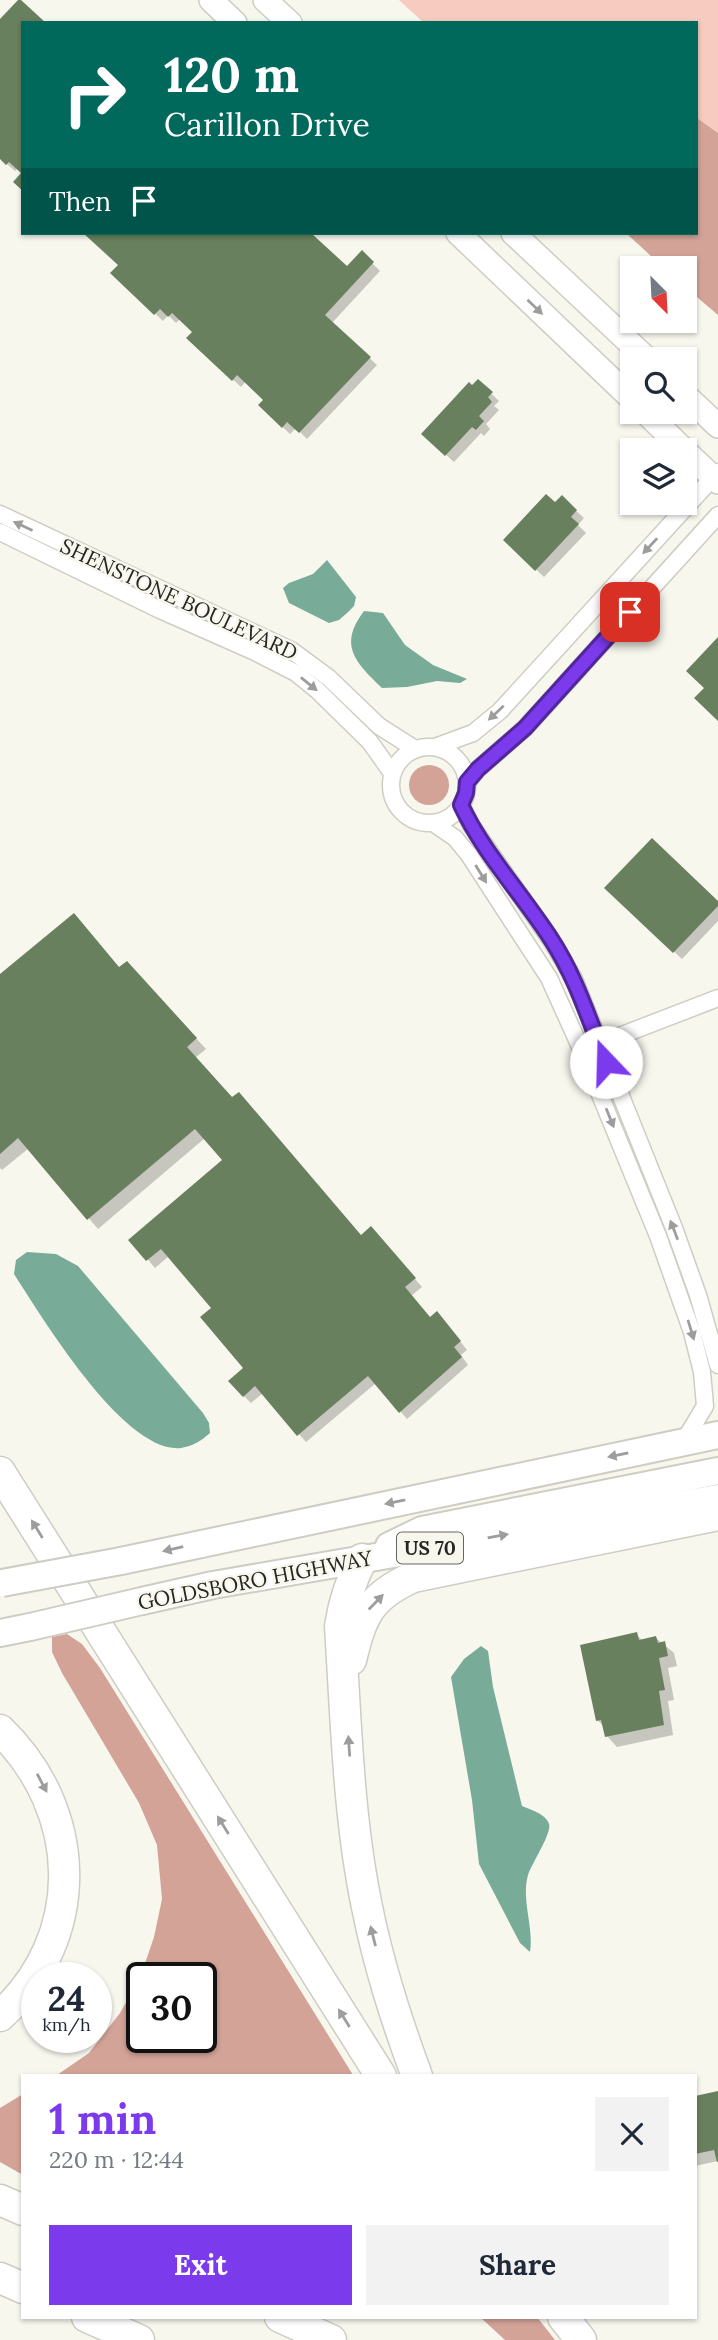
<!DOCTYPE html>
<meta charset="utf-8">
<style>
:root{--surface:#fff;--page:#f2f2f3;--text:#1f2937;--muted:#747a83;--accent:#7c3aed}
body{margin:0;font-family:Lora,serif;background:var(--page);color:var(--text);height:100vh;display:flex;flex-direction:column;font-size:26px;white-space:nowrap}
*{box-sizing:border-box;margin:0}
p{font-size:23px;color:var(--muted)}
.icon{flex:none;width:38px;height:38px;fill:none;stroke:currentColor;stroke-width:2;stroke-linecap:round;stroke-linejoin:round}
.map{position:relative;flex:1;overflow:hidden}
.panel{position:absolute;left:21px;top:2074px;width:676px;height:245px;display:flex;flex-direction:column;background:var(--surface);border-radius:0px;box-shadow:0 2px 5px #0004}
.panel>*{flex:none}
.banner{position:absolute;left:21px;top:21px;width:677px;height:214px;border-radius:0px;box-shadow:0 2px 5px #0004;background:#00695c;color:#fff;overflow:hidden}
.needle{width:46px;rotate:156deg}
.buttons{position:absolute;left:620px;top:256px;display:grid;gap:14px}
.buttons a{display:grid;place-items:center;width:77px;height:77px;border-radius:0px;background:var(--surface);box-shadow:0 2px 5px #0004;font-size:35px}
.speed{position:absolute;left:21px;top:1962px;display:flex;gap:14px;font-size:35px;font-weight:700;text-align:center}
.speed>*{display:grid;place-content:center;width:91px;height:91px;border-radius:50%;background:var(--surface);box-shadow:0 2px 5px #0004;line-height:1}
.speed small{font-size:18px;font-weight:400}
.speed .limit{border:4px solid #111;border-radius:10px;background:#fff;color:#111}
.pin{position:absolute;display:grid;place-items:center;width:60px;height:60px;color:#fff;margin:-30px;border-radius:14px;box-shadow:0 4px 10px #0006}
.me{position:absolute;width:77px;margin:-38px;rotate:339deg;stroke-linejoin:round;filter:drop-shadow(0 0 5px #0008)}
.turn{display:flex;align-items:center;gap:24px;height:147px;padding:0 28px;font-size:32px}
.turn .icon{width:91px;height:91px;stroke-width:2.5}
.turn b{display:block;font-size:49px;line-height:60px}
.then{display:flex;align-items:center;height:66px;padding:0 28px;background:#0003;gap:14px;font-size:26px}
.round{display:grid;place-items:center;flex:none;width:74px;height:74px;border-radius:0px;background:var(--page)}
.head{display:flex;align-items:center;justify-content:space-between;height:119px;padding:0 28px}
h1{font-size:42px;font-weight:700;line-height:52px;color:var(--accent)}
.button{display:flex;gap:14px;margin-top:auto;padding:14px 28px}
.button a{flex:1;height:80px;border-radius:0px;background:var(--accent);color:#fff;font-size:28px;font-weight:700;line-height:80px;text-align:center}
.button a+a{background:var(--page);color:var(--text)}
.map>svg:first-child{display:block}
</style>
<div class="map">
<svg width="718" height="2340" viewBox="0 0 718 2340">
<rect width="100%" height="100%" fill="#f8f7ee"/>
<polygon fill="#f7cbc0" points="399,0 718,0 718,133 697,118 696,23 424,23"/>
<g fill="#d3a398" fill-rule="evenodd">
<polygon points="697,118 718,133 718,315 684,286 684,268 664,268 626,233 696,233"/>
<circle cx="429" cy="785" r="20"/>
<path d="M67,1634L82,1644L100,1668L353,2075H57L89,2053L120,2013L140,1978L154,1937L162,1899L157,1845L139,1803L62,1673L52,1652V1637ZM142,1978H201V2037H142Z"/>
<polygon points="23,2094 23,2175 0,2162 0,2108"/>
<polygon points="480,2317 537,2317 555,2340 505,2340"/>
</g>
<g fill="#79ab99">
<polygon points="327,560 356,597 354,606 347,613 339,620 329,623 289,603 283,588 289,583 313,574"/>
<path d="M364,611L383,613L405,645L433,665L467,679L460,683L437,681L407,687L382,688C355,662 338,645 364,611Z"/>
<path d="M27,1252L56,1254L78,1266L203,1413L209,1423L210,1433C201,1441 193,1446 181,1448C124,1454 42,1317 14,1274L16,1260Z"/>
<path d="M481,1646L488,1651L493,1687L522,1806C531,1810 546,1814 549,1824C552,1833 532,1863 528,1875C521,1900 534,1927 530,1952L520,1943L479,1864L472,1800L451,1677L464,1659Z"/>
</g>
<g fill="#0003">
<polygon points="0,21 23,23 18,168 15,171 0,158"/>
<polygon points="85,233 309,233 347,268 362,253 380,271 332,323 377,365 307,439 296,428 290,434 260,405 265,400 246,381 241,387 189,338 194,332 180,319 176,323 168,315 163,321 120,280 120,265"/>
<polygon points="478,381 499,401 494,406 499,410 486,424 490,429 484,436 481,433 454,462 423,434"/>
<polygon points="562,498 584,518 578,525 586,533 544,577 505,540"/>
<polygon points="606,888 718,903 718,921 682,959"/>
<polygon points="74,915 120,969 136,973 206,1049 195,1058 361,1236 378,1236 422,1287 411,1296 431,1319 444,1321 467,1350 461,1355 468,1365 407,1419 376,1383 306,1442 263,1393 251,1403 244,1396 246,1368 214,1308 169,1256 155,1268 131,1240 224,1160 205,1138 98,1229 29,1148 2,1170 0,1168 0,976"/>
<polygon points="636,1634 643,1641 656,1638 674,1653 677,1666 668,1668 674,1700 668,1701 673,1735 617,1747 607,1736 605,1727 597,1720"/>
<polygon points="718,2093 718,2161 695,2166 695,2098"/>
</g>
<g fill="#68805d">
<polygon points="18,0 21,0 46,23 23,23 23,191 13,182 21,173 9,162 6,165 0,159 0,19"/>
<polygon points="83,233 311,233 347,266 362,250 374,262 325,315 371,357 299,433 287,422 282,428 258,405 263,400 237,375 232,381 186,338 192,332 172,313 168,317 160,309 154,315 110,273 118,265"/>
<polygon points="478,379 493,392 488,397 492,402 479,416 484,421 476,430 472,427 445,456 421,434 469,382 472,385"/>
<polygon points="546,494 555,502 562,495 577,510 571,517 579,524 535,571 503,540"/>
<polygon points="718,637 718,721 694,698 704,688 686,671"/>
<polygon points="652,838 718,901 718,906 673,953 604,888"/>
<polygon points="74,913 119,967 127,961 197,1038 187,1047 232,1097 239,1092 361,1235 371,1226 416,1278 405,1287 430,1317 437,1311 461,1341 454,1347 462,1357 399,1413 368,1376 297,1436 255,1386 243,1397 228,1381 243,1368 200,1317 211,1308 161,1249 146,1261 128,1240 222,1160 195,1129 87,1220 18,1138 0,1154 0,974"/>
<polygon points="637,1632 639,1640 656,1636 658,1643 665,1641 668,1656 659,1658 665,1690 659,1691 664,1725 605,1737 601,1720 596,1721 580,1645"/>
<polygon points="718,2091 718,2162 717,2162 714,2150 695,2154 695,2096"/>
</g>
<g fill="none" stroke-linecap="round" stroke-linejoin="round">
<defs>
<g id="minor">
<polyline points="0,514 291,650 329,678 379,726 415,749"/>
<polyline points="0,532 160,610 255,652 296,673 317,690 370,742 392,773"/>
<circle cx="429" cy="785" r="38"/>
<polyline points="435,747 473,733 500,711 718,472"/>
<polyline points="467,782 478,769 525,728 718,515"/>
<polyline points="461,805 471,825 551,940 574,979 674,1228 698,1295 718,1365"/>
<polyline points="436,825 455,838 469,855 549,978 582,1051 658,1236 692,1332 702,1372 705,1406 684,1441"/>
<polyline points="591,1047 718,998"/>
</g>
<g id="secondary">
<polyline points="211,0 235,23"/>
<polyline points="265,0 290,23"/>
<polyline points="458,233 632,399"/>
<polyline points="513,233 647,359"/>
<polyline points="684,394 718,426"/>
<polyline points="644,411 684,450"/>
<polyline points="684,450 718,482"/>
</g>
<g id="primary">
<polyline points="389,1546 422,1530 718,1471"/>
<polyline points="121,1561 718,1435"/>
<polyline points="142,1601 213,1585 718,1498"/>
<polyline points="0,1633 30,1627"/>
</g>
<g id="motorway">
<polyline points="0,1472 381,2076"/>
<path d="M362,1559C350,1582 344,1601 340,1626C346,1719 348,1816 367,1907C379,1967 396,2019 417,2076"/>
<path d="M351,1660C362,1615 369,1597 413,1577L713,1516L718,1512"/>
<path d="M0,1730C83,1810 88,1937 0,2016"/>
<polyline points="0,2200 23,2210"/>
<polyline points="0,2278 23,2288"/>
<polyline points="87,2317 139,2340"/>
<polyline points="280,2317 331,2340"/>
<polyline points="563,2317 581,2340"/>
</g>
</defs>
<use href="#minor" stroke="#cecdc4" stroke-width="19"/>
<use href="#secondary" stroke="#cecdc4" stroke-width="26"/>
<use href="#primary" stroke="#cecdc4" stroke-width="30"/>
<use href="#motorway" stroke="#cecdc4" stroke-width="33"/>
<use href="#minor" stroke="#fff" stroke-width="16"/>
<use href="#secondary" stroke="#fff" stroke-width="23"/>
<use href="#primary" stroke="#fff" stroke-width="26"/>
<use href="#motorway" stroke="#fff" stroke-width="30"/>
<defs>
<g id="primary-bridge">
<polyline points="2,1583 121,1561"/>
<polyline points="30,1627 142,1601"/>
</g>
</defs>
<use href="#primary-bridge" stroke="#cecdc4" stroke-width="30" stroke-linecap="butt"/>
<use href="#primary-bridge" stroke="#fff" stroke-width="26"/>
</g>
<defs><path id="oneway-solid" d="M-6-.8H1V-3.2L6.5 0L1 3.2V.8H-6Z" transform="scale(1.75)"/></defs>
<g fill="#9d9d9c">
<use href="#oneway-solid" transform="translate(535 307) rotate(44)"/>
<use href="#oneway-solid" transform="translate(23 526) rotate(-155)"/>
<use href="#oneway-solid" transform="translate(650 546) rotate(133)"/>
<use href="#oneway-solid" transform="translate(309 684) rotate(39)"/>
<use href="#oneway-solid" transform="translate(496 713) rotate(137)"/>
<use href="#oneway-solid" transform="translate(481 874) rotate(58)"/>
<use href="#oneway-solid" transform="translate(610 1118) rotate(68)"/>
<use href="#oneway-solid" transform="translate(674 1230) rotate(-111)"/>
<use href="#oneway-solid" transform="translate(691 1330) rotate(73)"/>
<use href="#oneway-solid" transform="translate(618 1455) rotate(168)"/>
<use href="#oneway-solid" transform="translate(395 1502) rotate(168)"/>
<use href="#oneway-solid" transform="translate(37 1529) rotate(-122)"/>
<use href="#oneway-solid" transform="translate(498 1536) rotate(-10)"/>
<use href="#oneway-solid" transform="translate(173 1549) rotate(167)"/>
<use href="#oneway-solid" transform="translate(376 1602) rotate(-46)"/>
<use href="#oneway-solid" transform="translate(349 1746) rotate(-94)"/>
<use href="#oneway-solid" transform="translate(42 1783) rotate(62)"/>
<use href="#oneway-solid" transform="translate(223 1825) rotate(-122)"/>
<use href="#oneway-solid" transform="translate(373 1936) rotate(-104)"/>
<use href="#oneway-solid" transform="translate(344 2018) rotate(-122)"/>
</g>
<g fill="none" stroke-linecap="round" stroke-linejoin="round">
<defs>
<path id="route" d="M606,1062C589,1020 576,977 551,939C522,894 484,854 461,805L466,793L467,782L478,769L525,728L630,612"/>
</defs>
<use href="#route" stroke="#51269a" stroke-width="18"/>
<use href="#route" stroke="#7c3aed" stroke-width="12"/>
</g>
<g text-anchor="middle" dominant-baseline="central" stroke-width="5" stroke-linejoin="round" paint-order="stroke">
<rect fill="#f8f7ee" stroke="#65655f" stroke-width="2" x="397" y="1532.5" width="66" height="31" rx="5"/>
<g font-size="19" font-weight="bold" fill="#262622">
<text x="430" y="1548">US 70</text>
</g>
<g font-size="21" fill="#262622" stroke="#f8f7ee">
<text transform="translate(179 599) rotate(25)">SHENSTONE BOULEVARD</text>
<text transform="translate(255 1580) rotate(-11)">GOLDSBORO HIGHWAY</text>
</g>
</g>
</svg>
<div class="buttons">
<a><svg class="needle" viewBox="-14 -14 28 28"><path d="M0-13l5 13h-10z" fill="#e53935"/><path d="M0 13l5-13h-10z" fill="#747a83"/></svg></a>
<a><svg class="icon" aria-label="search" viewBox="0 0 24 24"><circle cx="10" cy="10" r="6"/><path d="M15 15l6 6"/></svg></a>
<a><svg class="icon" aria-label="layers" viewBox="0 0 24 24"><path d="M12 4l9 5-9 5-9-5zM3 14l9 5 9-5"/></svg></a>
</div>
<div class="speed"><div>24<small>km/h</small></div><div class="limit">30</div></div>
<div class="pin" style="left:630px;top:612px;background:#d93025"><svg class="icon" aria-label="arrive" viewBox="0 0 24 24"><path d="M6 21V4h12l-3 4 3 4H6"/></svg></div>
<svg class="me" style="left:606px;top:1062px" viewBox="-20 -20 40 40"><circle r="19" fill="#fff"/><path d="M0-13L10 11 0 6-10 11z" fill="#7c3aed"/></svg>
<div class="banner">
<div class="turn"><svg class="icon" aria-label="right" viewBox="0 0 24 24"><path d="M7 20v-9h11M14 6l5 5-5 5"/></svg><div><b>120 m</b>Carillon Drive</div></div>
<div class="then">Then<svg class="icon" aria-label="arrive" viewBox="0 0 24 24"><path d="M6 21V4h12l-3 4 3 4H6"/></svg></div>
</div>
<section class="panel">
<div class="head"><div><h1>1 min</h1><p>220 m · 12:44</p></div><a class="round"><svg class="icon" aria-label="close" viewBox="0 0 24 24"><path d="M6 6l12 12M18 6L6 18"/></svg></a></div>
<div class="button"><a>Exit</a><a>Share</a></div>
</section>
</div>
